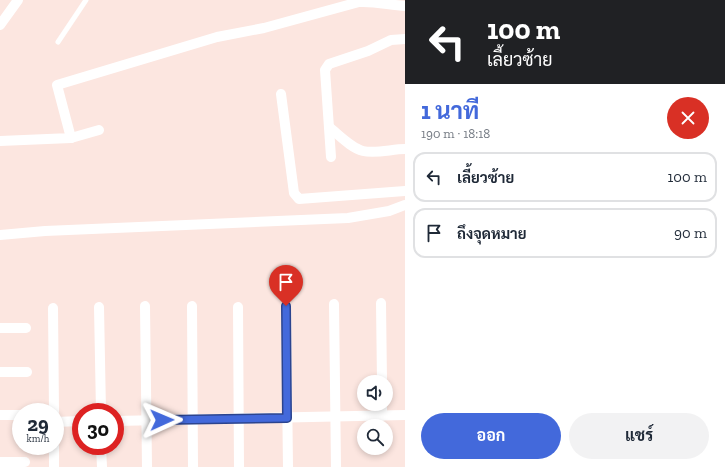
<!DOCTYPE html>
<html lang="th">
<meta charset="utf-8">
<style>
:root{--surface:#fff;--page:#f2f2f3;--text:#1f2937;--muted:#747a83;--line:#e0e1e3;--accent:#4369db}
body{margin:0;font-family:"Zilla Slab",Sarabun,serif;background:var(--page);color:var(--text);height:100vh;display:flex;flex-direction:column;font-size:15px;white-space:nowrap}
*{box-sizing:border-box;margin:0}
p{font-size:13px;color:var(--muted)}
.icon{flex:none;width:22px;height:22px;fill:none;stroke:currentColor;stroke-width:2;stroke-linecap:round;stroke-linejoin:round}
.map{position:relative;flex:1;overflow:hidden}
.sheet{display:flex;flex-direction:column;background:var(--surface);width:320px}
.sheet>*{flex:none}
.hud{background:#202124;color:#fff;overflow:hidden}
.controls{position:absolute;left:357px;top:375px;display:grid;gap:8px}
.controls a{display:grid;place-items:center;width:36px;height:36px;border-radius:50%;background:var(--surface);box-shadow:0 2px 6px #0003;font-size:20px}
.speed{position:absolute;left:12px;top:403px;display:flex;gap:8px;font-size:20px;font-weight:700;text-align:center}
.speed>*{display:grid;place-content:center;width:52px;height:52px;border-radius:50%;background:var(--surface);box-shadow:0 2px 6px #0003;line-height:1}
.speed small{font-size:10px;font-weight:400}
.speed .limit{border:6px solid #d22;background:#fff;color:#111}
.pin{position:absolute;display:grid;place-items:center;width:34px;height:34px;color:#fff;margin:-41px -17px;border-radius:50% 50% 50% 0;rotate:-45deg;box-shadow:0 0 4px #0007}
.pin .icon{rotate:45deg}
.me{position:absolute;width:44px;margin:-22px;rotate:89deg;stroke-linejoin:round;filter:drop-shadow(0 0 3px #0008)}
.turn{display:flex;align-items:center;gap:14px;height:84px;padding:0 16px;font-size:18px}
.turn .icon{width:52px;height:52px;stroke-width:2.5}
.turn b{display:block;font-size:28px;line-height:34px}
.round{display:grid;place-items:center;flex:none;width:42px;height:42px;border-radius:21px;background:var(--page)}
.head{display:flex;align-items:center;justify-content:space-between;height:68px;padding:0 16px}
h1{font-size:24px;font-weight:700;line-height:30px;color:var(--accent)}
.button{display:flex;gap:8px;margin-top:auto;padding:8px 16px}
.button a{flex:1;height:46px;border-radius:24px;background:var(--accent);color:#fff;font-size:16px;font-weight:700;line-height:46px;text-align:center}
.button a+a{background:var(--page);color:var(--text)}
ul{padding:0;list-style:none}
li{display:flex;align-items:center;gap:12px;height:50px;margin:0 8px 6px;padding:0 8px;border:2px solid var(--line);border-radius:12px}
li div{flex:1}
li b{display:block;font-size:15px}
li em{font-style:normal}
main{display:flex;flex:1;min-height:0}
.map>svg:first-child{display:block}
</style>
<main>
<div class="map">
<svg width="405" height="467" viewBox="0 0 405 467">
<rect width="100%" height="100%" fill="#fce6e0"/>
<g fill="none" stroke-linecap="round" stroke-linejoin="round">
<polyline stroke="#fff" stroke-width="5" points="58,42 86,0"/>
<g stroke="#fff" stroke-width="10">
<polyline points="0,25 18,0"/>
<polyline points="281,94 294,193 299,199 405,191"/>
<path d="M329,127C339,135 351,148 363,151C376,154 392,149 405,149"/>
<polyline points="71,138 99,130"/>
<path d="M0,141L71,138L57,85L217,37L264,28L359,2C375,1 389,5 405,6"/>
<polyline points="331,157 325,70 329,64 368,51 391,40 405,39"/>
<polyline points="0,235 45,231 348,218 389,211 405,205"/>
<polyline points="381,303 382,382"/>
<polyline points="334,304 336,467"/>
<polyline points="145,306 147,467"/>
<polyline points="192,306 193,467"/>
<polyline points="286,306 288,467"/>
<polyline points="99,307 101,412"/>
<polyline points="238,307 239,467"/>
<polyline points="53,308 54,412"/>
<polyline points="0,328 26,328"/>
<polyline points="0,372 27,372"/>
<polyline points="382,404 382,416"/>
<polyline points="0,415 21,415"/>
<polyline points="115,421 405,415"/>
<polyline points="55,422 81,421"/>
<polyline points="101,446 102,467"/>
<polyline points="0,462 25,462"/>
<polyline points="54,467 54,446"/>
</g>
</g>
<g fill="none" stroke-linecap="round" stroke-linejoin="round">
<defs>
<polyline id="route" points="162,420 287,418 286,306"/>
</defs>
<use href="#route" stroke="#2c448e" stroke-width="10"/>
<use href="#route" stroke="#4369db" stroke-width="7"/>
</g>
</svg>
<div class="controls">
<a><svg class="icon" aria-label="sound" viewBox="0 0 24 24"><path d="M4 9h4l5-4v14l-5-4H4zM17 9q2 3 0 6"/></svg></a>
<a><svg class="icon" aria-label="search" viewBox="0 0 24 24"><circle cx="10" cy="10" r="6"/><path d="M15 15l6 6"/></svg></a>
</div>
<div class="speed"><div>29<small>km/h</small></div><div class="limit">30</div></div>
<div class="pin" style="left:286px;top:306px;background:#d93025"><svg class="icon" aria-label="arrive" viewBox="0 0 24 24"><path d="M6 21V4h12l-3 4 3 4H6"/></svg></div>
<svg class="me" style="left:162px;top:420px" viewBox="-20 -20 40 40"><path d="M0-17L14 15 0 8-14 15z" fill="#4369db" stroke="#fff" stroke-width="4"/></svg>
</div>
<section class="sheet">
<div class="hud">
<div class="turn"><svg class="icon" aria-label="left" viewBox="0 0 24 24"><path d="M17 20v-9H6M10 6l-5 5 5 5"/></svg><div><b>100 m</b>เลี้ยวซ้าย</div></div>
</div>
<div class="head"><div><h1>1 นาที</h1><p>190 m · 18:18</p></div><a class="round" style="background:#d93025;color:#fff"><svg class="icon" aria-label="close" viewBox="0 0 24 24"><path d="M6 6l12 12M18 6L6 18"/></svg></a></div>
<ul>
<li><svg class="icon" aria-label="left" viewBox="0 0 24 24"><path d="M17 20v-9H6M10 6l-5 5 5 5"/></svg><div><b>เลี้ยวซ้าย</b></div><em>100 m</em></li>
<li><svg class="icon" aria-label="arrive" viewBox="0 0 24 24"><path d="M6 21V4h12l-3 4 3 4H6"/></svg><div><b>ถึงจุดหมาย</b></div><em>90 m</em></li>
</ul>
<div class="button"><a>ออก</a><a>แชร์</a></div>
</section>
</main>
